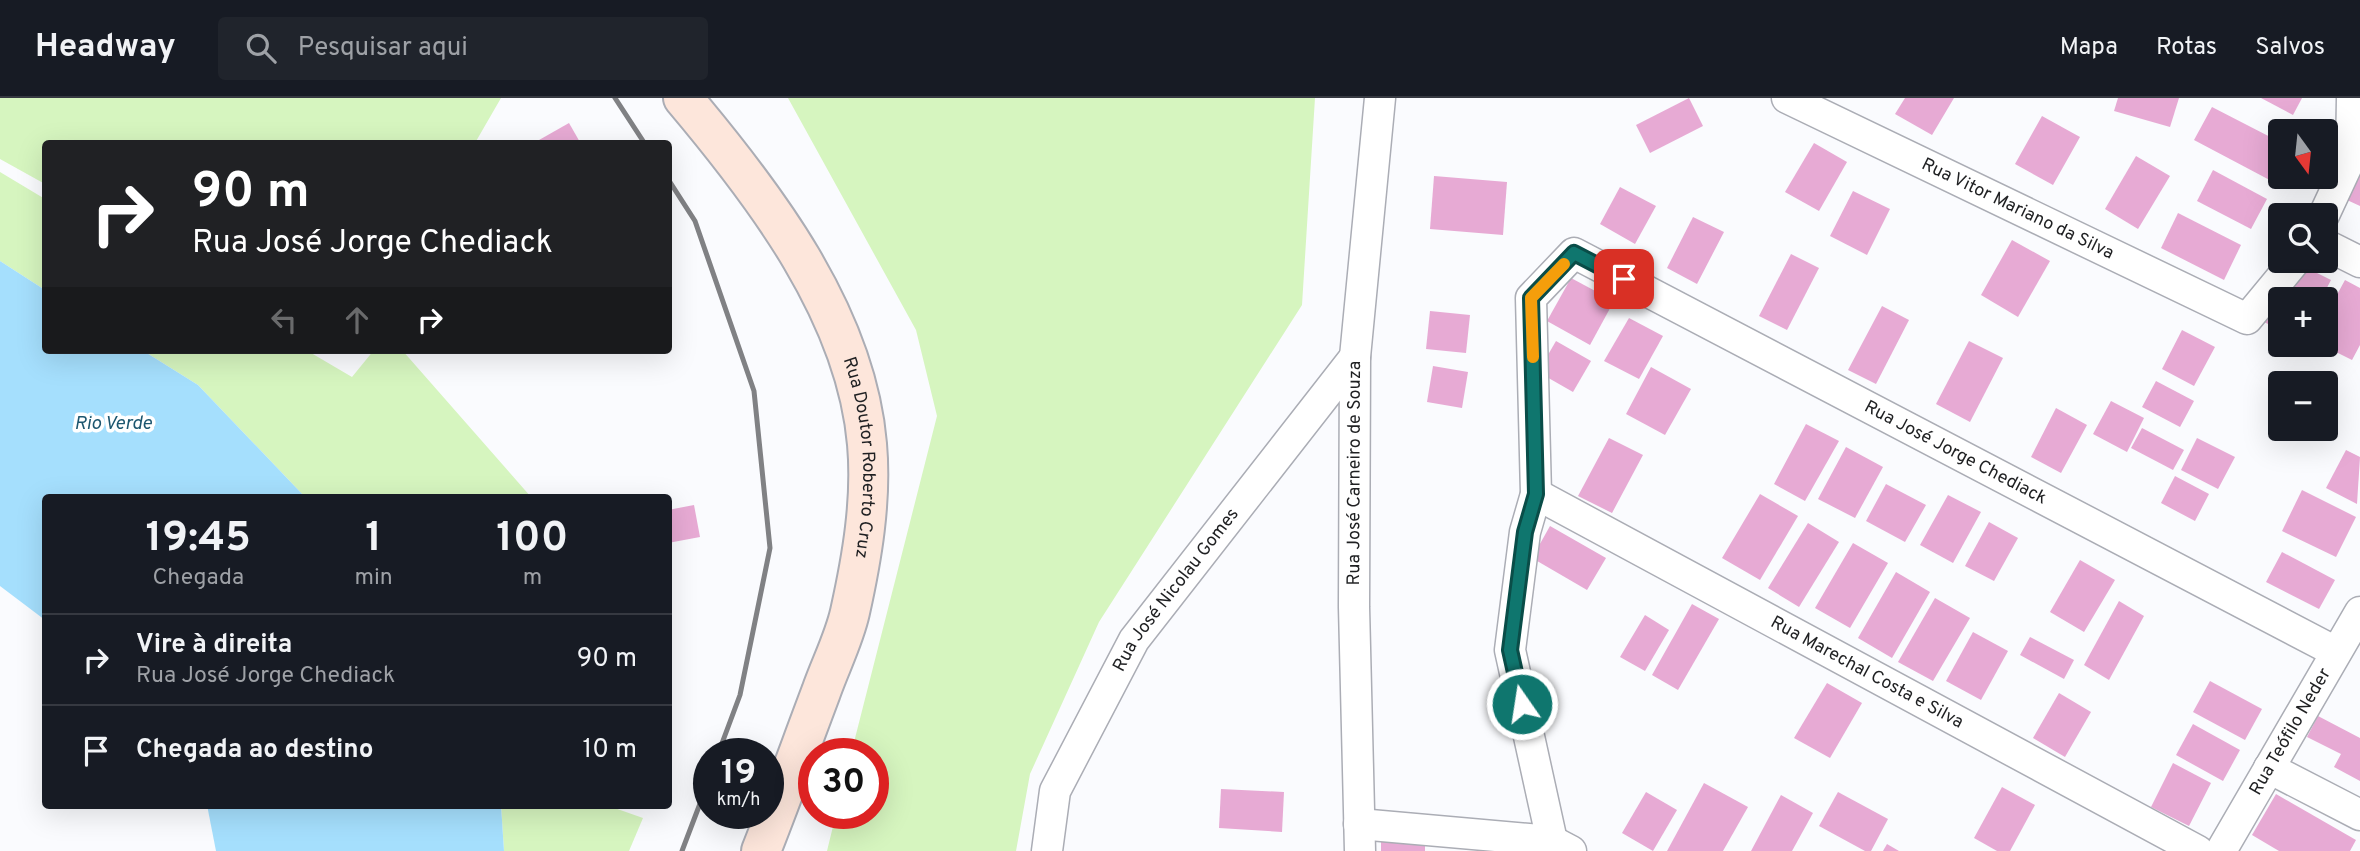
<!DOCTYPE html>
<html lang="pt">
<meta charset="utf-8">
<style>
:root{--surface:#171b24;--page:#20242c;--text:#f1f3f6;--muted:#9ea1a6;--line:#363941}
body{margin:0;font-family:Overpass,sans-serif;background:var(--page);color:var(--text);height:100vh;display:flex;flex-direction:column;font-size:26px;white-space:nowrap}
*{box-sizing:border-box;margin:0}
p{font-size:23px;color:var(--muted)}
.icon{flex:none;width:38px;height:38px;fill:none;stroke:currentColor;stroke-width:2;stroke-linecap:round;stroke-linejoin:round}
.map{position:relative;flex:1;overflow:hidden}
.panel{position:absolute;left:42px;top:396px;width:630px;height:315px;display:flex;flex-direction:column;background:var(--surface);border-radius:7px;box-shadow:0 7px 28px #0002}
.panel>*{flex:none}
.top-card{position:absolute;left:42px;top:42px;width:630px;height:214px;border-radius:7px;box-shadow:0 7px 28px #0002;background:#202124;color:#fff;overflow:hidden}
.needle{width:46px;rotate:165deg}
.fabs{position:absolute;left:2268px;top:21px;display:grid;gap:14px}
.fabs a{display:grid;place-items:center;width:70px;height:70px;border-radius:7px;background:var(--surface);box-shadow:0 7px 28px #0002;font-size:35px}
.speed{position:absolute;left:693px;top:640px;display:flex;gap:14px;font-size:35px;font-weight:700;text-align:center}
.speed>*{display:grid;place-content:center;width:91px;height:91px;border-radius:50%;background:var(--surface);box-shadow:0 7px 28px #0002;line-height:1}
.speed small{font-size:18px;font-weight:400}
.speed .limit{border:10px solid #d22;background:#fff;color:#111}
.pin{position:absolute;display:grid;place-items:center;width:60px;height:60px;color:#fff;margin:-30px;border-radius:14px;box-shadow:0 4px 10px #0006}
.me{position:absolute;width:77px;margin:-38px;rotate:347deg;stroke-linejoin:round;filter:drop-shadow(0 0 5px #0008)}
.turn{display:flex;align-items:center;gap:24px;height:147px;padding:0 35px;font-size:32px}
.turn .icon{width:91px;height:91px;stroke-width:2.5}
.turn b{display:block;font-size:49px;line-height:60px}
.lanes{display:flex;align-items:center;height:66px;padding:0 35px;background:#0003;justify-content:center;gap:35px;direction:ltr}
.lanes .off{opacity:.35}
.eta{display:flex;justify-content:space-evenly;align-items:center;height:119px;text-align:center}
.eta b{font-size:42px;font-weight:700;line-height:49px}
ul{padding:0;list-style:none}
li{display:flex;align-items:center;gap:21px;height:91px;padding:0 35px;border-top:2px solid var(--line)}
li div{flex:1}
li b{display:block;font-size:26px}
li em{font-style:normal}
header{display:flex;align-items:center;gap:42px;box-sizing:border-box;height:98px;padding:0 35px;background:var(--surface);border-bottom:2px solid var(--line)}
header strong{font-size:33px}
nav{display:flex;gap:38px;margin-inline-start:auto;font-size:24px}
.search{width:490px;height:63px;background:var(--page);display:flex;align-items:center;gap:18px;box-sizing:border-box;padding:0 24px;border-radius:7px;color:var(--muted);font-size:26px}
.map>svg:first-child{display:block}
</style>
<header>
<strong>Headway</strong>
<div class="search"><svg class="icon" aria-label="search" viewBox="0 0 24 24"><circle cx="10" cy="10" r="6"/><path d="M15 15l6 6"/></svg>Pesquisar aqui</div>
<nav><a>Mapa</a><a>Rotas</a><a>Salvos</a></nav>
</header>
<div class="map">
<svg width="2360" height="753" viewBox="0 0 2360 753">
<rect width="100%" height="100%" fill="#fafbfe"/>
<g fill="#d6f5bf">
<polygon points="0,0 501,0 475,45 46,46 45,86 0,61"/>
<polygon points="788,0 1315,0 1302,207 1099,524 1030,676 1016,753 827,753 836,716 873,716 873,656 851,656 937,318 916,232"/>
<polygon points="0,74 45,101 45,192 0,163"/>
<polygon points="142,252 306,252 352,279 374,252 402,252 531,399 305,399 198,287"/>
<polygon points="501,707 606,707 643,720 629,753 504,753"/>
</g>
<g fill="#a5dffd">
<polygon points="0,163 45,192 46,252 142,252 198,287 305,399 46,399 45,522 0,488"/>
<polygon points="207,707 501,707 504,753 216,753"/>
</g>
<g fill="#e7aad4">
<polygon points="1689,0 1703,28 1650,55 1636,27"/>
<polygon points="1905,0 1954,0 1932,37 1895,16"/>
<polygon points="2118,0 2179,0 2170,29 2114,13"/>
<polygon points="2261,0 2302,0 2293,17"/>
<polygon points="2212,9 2280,44 2280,79 2286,79 2281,88 2194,42"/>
<polygon points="2042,18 2080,39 2053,87 2015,66"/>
<polygon points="569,25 581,46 532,46"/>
<polygon points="1814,45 1847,64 1819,113 1785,94"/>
<polygon points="2360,45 2360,108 2334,96"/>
<polygon points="2136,58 2170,78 2138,131 2105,111"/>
<polygon points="2213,72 2267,101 2251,131 2197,103"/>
<polygon points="1434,78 1507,84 1503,137 1430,131"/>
<polygon points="1620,89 1656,108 1635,146 1600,126"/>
<polygon points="1853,93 1890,111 1867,157 1830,138"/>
<polygon points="2178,115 2241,147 2224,182 2161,150"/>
<polygon points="1693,119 1724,134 1697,186 1667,170"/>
<polygon points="2012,142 2050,163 2018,219 1981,197"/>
<polygon points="1791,156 1819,170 1787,232 1759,218"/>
<polygon points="2295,164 2331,182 2321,201 2280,201 2280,232 2264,224"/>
<polygon points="1571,180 1614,203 1590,247 1547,223"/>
<polygon points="2345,182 2360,190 2360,247 2352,262 2322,247 2326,247 2326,217"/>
<polygon points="1882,208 1909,222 1876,286 1848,272"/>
<polygon points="1430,213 1470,217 1466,255 1426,251"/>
<polygon points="1629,220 1663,238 1639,281 1604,263"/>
<polygon points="2182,232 2215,249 2194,288 2162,271"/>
<polygon points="1556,243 1591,263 1573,294 1538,274"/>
<polygon points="1969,243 2003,260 1970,324 1936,306"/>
<polygon points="1433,268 1468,274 1462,310 1427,304"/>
<polygon points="1651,269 1691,291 1665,337 1626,316"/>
<polygon points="2156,283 2194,303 2180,329 2142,309"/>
<polygon points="2111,303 2144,320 2127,354 2093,336"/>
<polygon points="2056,310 2087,327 2061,375 2031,359"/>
<polygon points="1806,326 1839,343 1805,403 1774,386"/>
<polygon points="2142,330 2184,352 2173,372 2131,350"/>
<polygon points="1609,340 1643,357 1612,415 1578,398"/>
<polygon points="2197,340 2235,359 2218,391 2181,372"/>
<polygon points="1846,349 1883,369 1855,420 1818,401"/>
<polygon points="2346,352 2360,359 2357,406 2326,390"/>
<polygon points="2175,378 2209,396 2195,423 2161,405"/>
<polygon points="1886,386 1926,407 1905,444 1866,423"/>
<polygon points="2302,392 2356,419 2336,459 2282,433"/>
<polygon points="1760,396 1798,418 1760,482 1722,460"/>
<polygon points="1948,397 1981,414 1953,465 1920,447"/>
<polygon points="694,407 700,439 668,445 668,412"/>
<polygon points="1989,424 2018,440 1994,483 1965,468"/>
<polygon points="1808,425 1839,444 1799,509 1768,490"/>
<polygon points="1550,428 1606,460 1587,492 1532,460"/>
<polygon points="1853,445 1888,465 1850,530 1815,510"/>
<polygon points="2282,454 2335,482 2319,511 2266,484"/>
<polygon points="2080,462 2115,482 2084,534 2050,514"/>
<polygon points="1896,474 1930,494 1892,560 1858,540"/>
<polygon points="1935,500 1970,520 1933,583 1898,564"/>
<polygon points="2119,503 2144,518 2109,582 2084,567"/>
<polygon points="1692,506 1719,521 1678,592 1652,577"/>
<polygon points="1645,517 1669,532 1645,573 1620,559"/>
<polygon points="1973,534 2008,553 1981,602 1946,583"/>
<polygon points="2030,539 2074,562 2064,581 2020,557"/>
<polygon points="2210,583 2262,611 2245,642 2193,614"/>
<polygon points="1827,585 1862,605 1830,660 1794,640"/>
<polygon points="2059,595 2091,614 2065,659 2033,640"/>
<polygon points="2318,618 2360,640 2360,683 2334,669 2341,656 2307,639"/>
<polygon points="2193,626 2240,652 2223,683 2176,657"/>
<polygon points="2173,665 2211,685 2189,728 2151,709"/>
<polygon points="1704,685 1748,709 1723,753 1667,753"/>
<polygon points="2002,689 2035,707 2010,753 1997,753 1974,740"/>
<polygon points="1221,691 1284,694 1282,734 1219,730"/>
<polygon points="1646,694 1677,712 1653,753 1622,735"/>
<polygon points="1838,694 1888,721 1871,753 1865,753 1819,728"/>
<polygon points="2276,696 2356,742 2350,753 2279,753 2252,737"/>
<polygon points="1781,697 1813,715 1792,753 1751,753"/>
<polygon points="1381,740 1425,741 1425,753 1381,753"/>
<polygon points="1887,746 1899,753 1883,753"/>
</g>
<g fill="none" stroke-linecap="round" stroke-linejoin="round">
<defs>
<g id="street">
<path id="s1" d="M1787,0L2247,221L2295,163"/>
<polyline points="2324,117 2351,59 2352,0"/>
<polyline points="2326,147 2360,164"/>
<path id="s2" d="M1536,396L2198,753"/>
<polyline points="2269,670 2360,717"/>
<polyline points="1359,726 1552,743 1571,753"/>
<path id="s3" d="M1552,743L1510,552L1525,434L1536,396L1531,200L1574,155L2336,554"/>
<path id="s4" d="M1047,753L1055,693L1134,542L1355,259"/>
<path id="s5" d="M1360,753L1354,509L1355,259L1380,0"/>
<path id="s6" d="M2221,753L2360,514"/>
</g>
<g id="secondary">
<path id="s7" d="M683,0C764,96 856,216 867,346C872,402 862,460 850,514C844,541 830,568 821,594C801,647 782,700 761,753"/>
</g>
</defs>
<use href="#street" stroke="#abadb5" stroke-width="33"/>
<use href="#secondary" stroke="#abadb5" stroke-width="42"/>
<use href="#street" stroke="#fff" stroke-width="30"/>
<use href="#secondary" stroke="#fde6db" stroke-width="38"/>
<g stroke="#808184" stroke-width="5">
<polyline points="615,0 645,46"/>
<polyline points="668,81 695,123 754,293 770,450 740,597 718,656"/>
<polyline points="682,753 709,682"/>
</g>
</g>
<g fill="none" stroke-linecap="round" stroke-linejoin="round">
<defs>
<polyline id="route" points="1522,606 1510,552 1525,434 1536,396 1531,200 1574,155 1624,181"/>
</defs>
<use href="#route" stroke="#0a4d48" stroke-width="18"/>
<use href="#route" stroke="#0f766e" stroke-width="12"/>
<polyline stroke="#f59e0b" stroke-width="12" points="1533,259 1531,200 1564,166"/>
</g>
<g text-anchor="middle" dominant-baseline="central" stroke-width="7" stroke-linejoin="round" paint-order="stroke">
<g font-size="18" fill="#1f2022" stroke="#fff">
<text stroke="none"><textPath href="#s1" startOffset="256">Rua Vitor Mariano da Silva</textPath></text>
<text stroke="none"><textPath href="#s3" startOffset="1043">Rua José Jorge Chediack</textPath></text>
<text stroke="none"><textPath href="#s7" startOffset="411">Rua Doutor Roberto Cruz</textPath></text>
<text stroke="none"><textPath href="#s5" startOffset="378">Rua José Carneiro de Souza</textPath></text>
<text stroke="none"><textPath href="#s4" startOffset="296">Rua José Nicolau Gomes</textPath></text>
<text stroke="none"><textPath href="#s2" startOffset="376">Rua Marechal Costa e Silva</textPath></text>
<text stroke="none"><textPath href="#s6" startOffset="138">Rua Teófilo Neder</textPath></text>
</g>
<g font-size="19" font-style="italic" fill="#1c566f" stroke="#fff">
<text x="113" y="326">Rio Verde</text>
</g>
</g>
</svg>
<div class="fabs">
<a><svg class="needle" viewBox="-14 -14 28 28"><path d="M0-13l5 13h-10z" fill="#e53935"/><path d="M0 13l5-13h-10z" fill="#9ea1a6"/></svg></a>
<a><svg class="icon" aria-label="search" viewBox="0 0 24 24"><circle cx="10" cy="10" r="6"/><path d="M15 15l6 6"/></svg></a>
<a>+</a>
<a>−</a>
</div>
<div class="speed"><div>19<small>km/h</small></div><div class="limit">30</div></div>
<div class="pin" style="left:1624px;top:181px;background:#d93025"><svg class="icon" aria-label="arrive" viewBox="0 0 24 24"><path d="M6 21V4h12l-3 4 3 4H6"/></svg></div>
<svg class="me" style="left:1522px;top:606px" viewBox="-20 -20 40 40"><circle r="17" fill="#0f766e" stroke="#fff" stroke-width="3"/><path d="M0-11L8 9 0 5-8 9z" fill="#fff"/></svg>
<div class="top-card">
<div class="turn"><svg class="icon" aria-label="right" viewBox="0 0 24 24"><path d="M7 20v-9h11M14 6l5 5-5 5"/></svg><div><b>90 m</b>Rua José Jorge Chediack</div></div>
<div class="lanes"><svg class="icon off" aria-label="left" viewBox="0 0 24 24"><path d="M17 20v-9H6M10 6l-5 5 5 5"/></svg><svg class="icon off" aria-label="ahead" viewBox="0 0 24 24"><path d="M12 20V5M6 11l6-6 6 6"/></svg><svg class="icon" aria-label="right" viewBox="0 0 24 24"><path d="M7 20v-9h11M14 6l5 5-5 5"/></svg></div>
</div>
<section class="panel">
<div class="eta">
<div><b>19:45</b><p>Chegada</p></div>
<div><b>1</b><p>min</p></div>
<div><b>100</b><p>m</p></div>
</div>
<ul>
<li><svg class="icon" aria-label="right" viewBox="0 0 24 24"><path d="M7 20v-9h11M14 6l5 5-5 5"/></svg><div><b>Vire à direita</b><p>Rua José Jorge Chediack</p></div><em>90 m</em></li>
<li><svg class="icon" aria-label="arrive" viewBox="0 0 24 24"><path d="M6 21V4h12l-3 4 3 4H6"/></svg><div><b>Chegada ao destino</b></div><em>10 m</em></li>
</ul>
</section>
</div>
